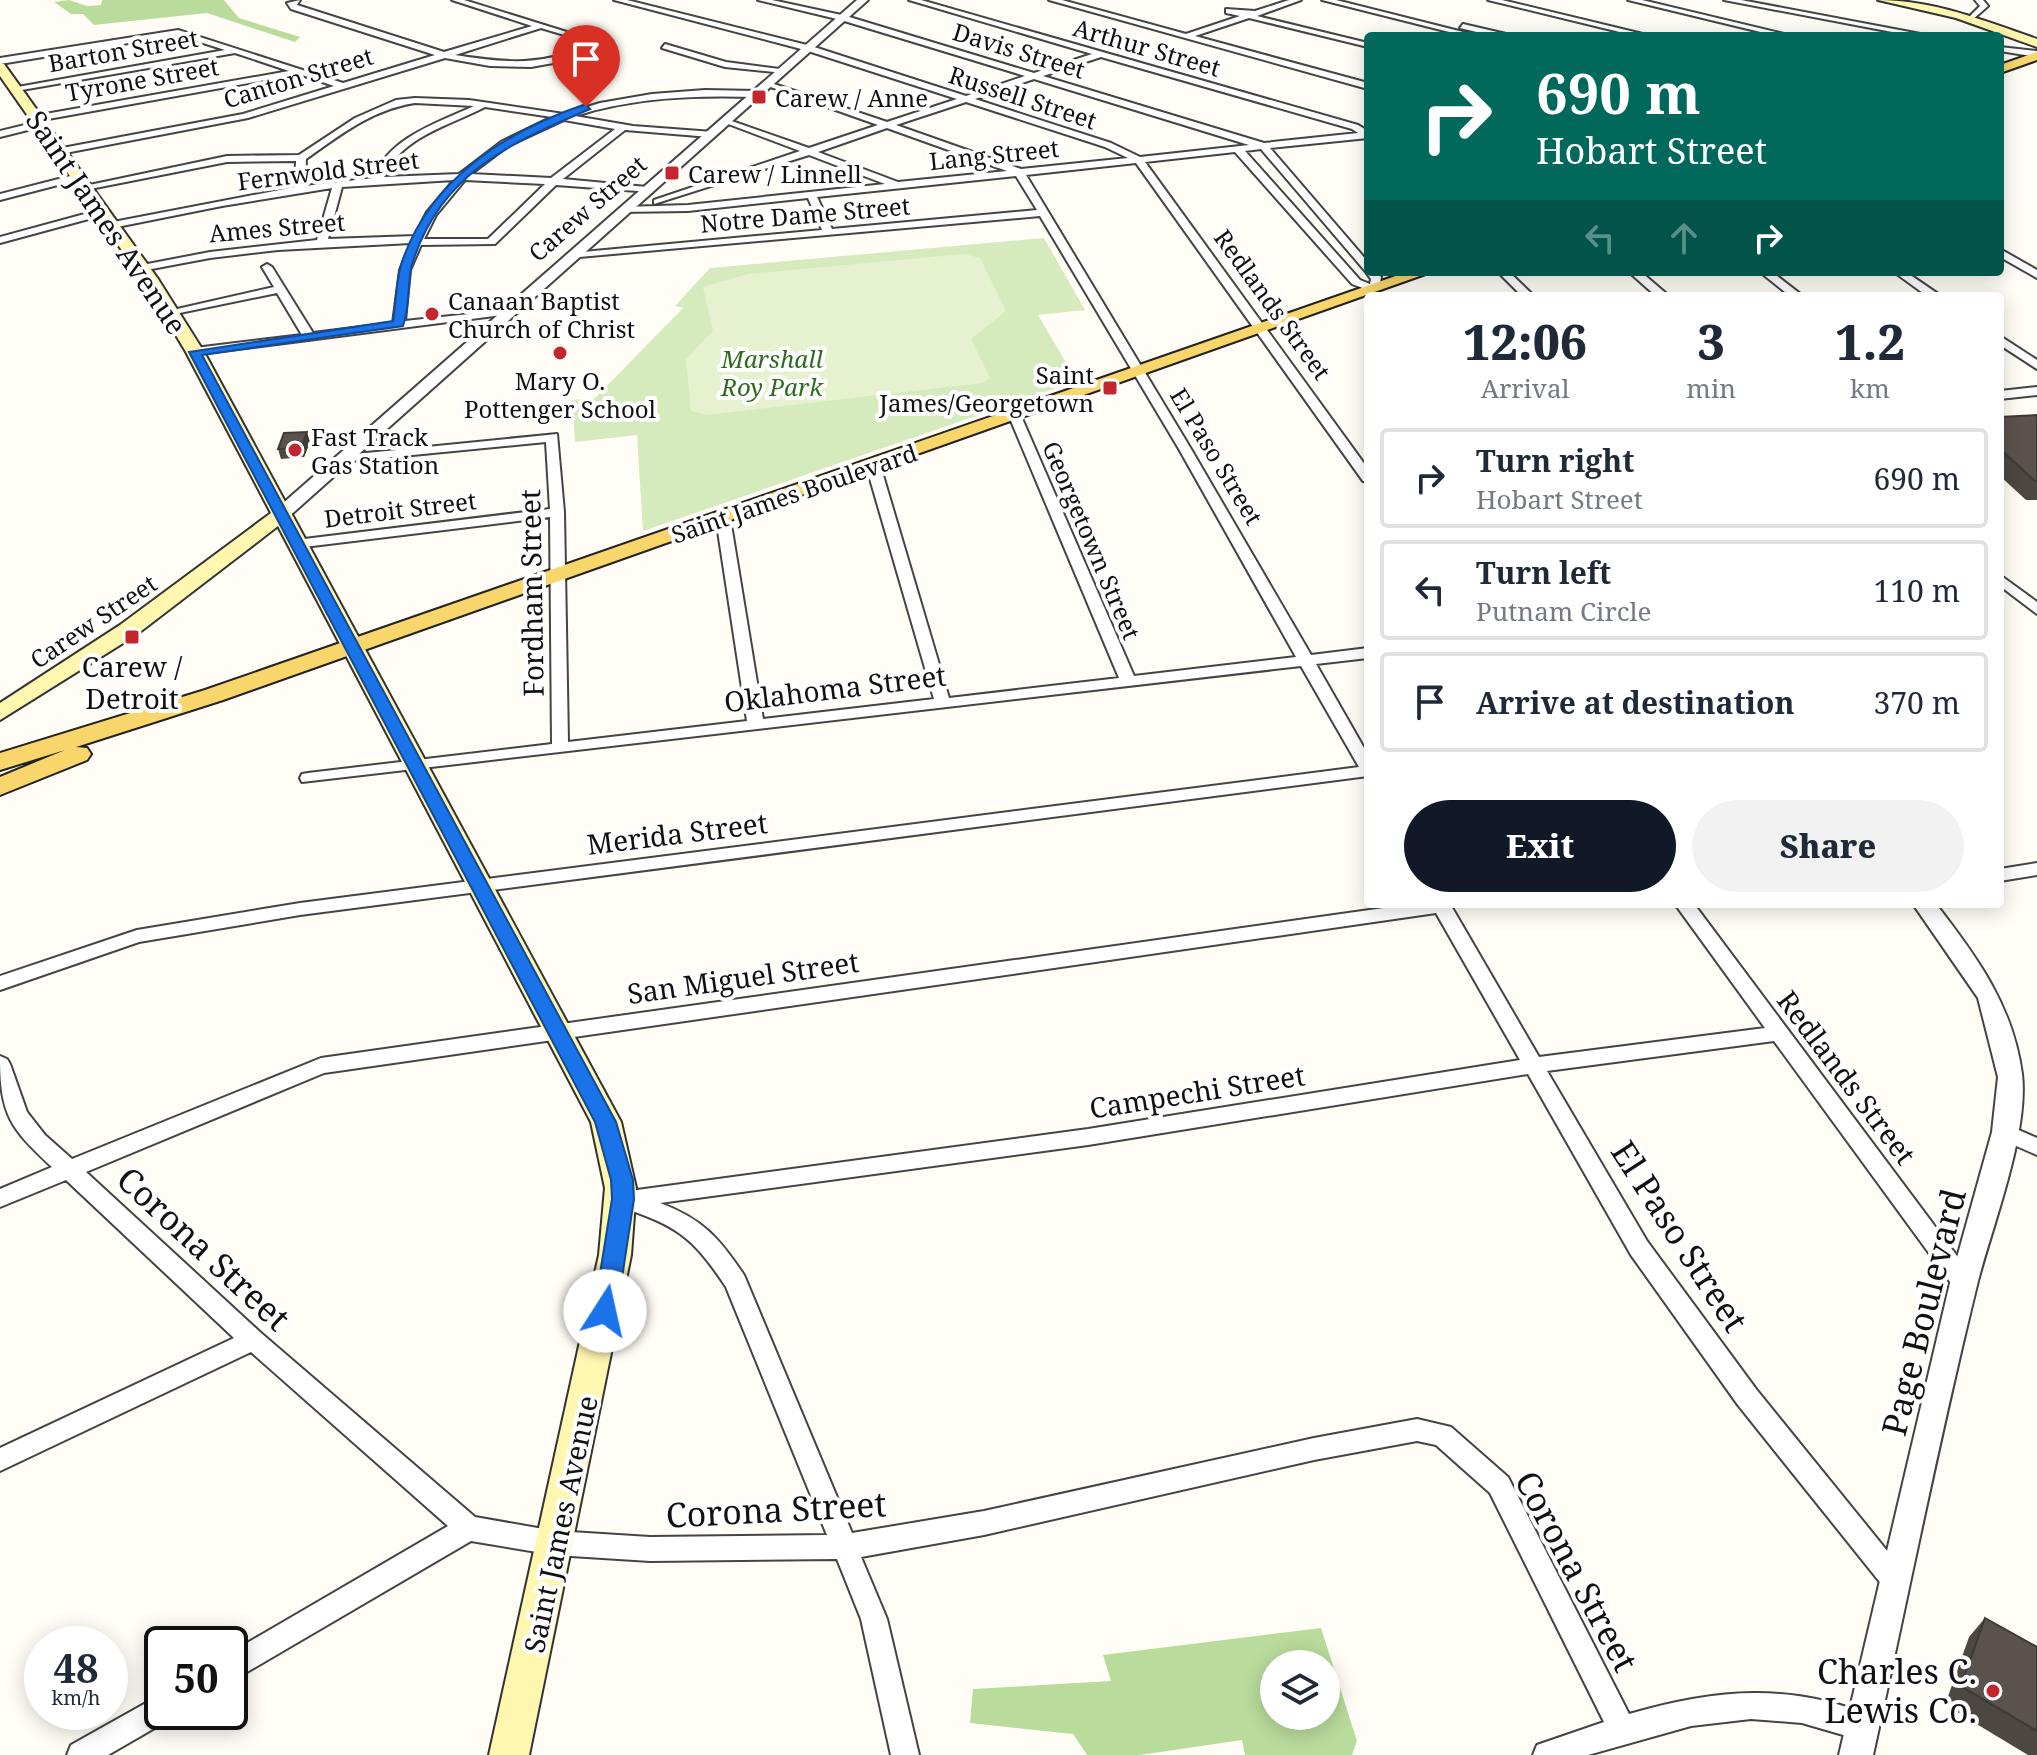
<!DOCTYPE html>
<style>
:root{--surface:#fff;--page:#f2f2f3;--text:#1f2937;--muted:#747a83;--line:#e0e1e3;--accent:#111827}
body{margin:0;font-family:"Noto Serif",serif;background:var(--page);color:var(--text);height:100vh;display:flex;flex-direction:column;font-size:30px;white-space:nowrap}
*{box-sizing:border-box;margin:0}
p{font-size:26px;color:var(--muted)}
.icon{flex:none;width:44px;height:44px;fill:none;stroke:currentColor;stroke-width:2;stroke-linecap:round;stroke-linejoin:round}
.map{position:relative;flex:1;overflow:hidden}
.sheet{position:absolute;left:1364px;top:292px;width:640px;height:616px;display:flex;flex-direction:column;background:var(--surface);border-radius:8px;box-shadow:0 4px 20px #0003}
.sheet>*{flex:none}
.hud{position:absolute;left:1364px;top:32px;width:640px;height:244px;border-radius:8px;box-shadow:0 4px 20px #0003;background:#00695c;color:#fff;overflow:hidden}
.controls{position:absolute;left:1260px;top:1650px;display:grid;gap:16px}
.controls a{display:grid;place-items:center;width:80px;height:80px;border-radius:50%;background:var(--surface);box-shadow:0 4px 20px #0003;font-size:40px}
.speed{position:absolute;left:24px;top:1626px;display:flex;gap:16px;font-size:40px;font-weight:700;text-align:center}
.speed>*{display:grid;place-content:center;width:104px;height:104px;border-radius:50%;background:var(--surface);box-shadow:0 4px 20px #0003;line-height:1}
.speed small{font-size:20px;font-weight:400}
.speed .limit{border:4px solid #111;border-radius:12px;background:#fff;color:#111}
.pin{position:absolute;display:grid;place-items:center;width:68px;height:68px;color:#fff;margin:-82px -34px;border-radius:50% 50% 50% 0;rotate:-45deg;box-shadow:0 0 8px #0007}
.pin .icon{rotate:45deg}
.me{position:absolute;width:88px;margin:-44px;rotate:10deg;stroke-linejoin:round;filter:drop-shadow(0 0 6px #0008)}
.turn{display:flex;align-items:center;gap:28px;height:168px;padding:0 40px;font-size:36px}
.turn .icon{width:104px;height:104px;stroke-width:2.5}
.turn b{display:block;font-size:56px;line-height:68px}
.lanes{display:flex;align-items:center;height:76px;padding:0 40px;background:#0003;justify-content:center;gap:40px;direction:ltr}
.lanes .off{opacity:.35}
.eta{display:flex;justify-content:space-evenly;align-items:center;height:136px;text-align:center}
.eta b{font-size:48px;font-weight:800;line-height:56px}
.cta{display:flex;gap:16px;margin-top:auto;padding:16px 40px}
.cta a{flex:1;height:92px;border-radius:48px;background:var(--accent);color:#fff;font-size:32px;font-weight:800;line-height:92px;text-align:center}
.cta a+a{background:var(--page);color:var(--text)}
ul{padding:0;list-style:none}
li{display:flex;align-items:center;gap:24px;height:100px;margin:0 16px 12px;padding:0 24px;border:4px solid var(--line);border-radius:8px}
li div{flex:1}
li b{display:block;font-size:30px}
li em{font-style:normal}
.map>svg:first-child{display:block}
</style>
<div class="map">
<svg width="2037" height="1755" viewBox="0 0 2037 1755">
<rect width="100%" height="100%" fill="#fffdf5"/>
<polygon fill="#d5ebbd" points="1044,238 1085,310 1038,315 1077,381 643,531 637,435 575,442 572,400 595,398 683,308 675,306 710,268"/>
<g fill="#b9dc9c" fill-rule="evenodd">
<polygon points="69,0 87,6 101,5 102,0 224,0 239,18 300,37 295,42 207,13 94,25 83,14 71,14 54,2"/>
<path d="M1321,1628L1357,1741L1352,1755H1245L1242,1740L1140,1755H1087L1073,1734L970,1723L973,1689L1111,1681L1103,1655ZM1274,1664H1326V1716H1274Z"/>
</g>
<polygon fill="#e6f2cf" points="964,254 980,258 1006,311 971,339 990,378 982,383 707,415 691,411 686,359 713,331 703,287 748,274"/>
<g fill="none" stroke-linecap="round" stroke-linejoin="round">
<defs>
<g id="minor">
<path d="M300,0L297,5L444,52L532,26L452,0H464L602,43L570,60L531,67L490,66L445,58L248,118L60,154L55,151L57,149L243,114L334,86L299,74L37,121L34,116L289,71L235,53L16,91L12,88L225,50L178,35L0,64V58L178,30L343,83L435,55L291,9L287,3ZM541,28L591,43C544,67 506,63 455,55Z"/>
<path d="M614,0H627L811,46L966,96L1025,76L841,20L758,0H772L846,16L1034,73L1092,54L909,0H921L1358,125L1368,131V138L1270,148L1368,262V272H1377L1381,277L1379,289L1373,292L1352,284L1235,152L1145,162L1368,469V482L1363,481L1136,163L1026,175L1191,449L1311,655L1368,648V658L1316,664L1368,755V776L300,915L139,942L0,990V976L137,930L300,903L1359,767L1301,666L302,782L300,778L302,774L308,773L552,744L550,517L296,548L289,544L296,540L550,509L546,442L341,462L339,459L346,455L557,434L564,512L568,742L747,721L716,518L723,514L730,518L763,719L934,699L866,465L873,461L880,465L949,698L1119,678L1009,416L1015,412L1021,416L1134,676L1296,657L1179,449L1040,216L568,258V254L572,253L822,230L808,198L688,211L620,212V208L624,207L688,205L885,184L809,155L654,204V200L800,151L723,122V118L809,148L878,125L765,85V81L887,122L957,99L805,50ZM1101,57L1352,129L1358,133L1264,143L1043,76ZM1034,79L1249,145L1140,157L1111,143L975,99ZM966,102L1105,147L1128,158L1021,169L896,125ZM887,128L1007,171L898,182L818,152ZM1261,149L1366,272L1371,279L1370,284L1360,280L1245,151ZM1016,176L1037,210L832,229L817,197Z"/>
<polygon points="1049,0 1062,0 1186,34 1240,16 1226,13 1226,9 1255,11 1289,0 1301,0 1257,16 1368,43 1368,47 1249,18 1195,36 1368,83 1368,89"/>
<polygon points="1322,0 1336,0 1479,36 1465,36"/>
<polygon points="1488,0 1502,0 1651,36 1636,36"/>
<polygon points="1628,0 1642,0 1792,36 1777,36"/>
<polygon points="1724,0 1741,0 1931,36 1913,36"/>
<polygon points="1975,0 1983,0 1988,6 1972,20 1968,18 1980,6"/>
<polygon points="1463,24 1506,34 1507,36 1493,36 1460,28"/>
<polygon points="665,44 726,62 788,70 784,73 725,67 662,48"/>
<polygon points="2000,47 2037,51 2037,57 2000,51"/>
<path d="M705,90L757,91L761,94L757,97C695,95 635,97 575,116L633,126L713,132L710,137L625,130L563,179L647,187L651,188V192L556,185L495,244L421,245L410,270L405,321L514,309L516,311L510,314L191,355L189,352L195,348L302,335L277,293L170,315L164,312L274,287L262,267L267,264L272,267L313,333L393,323L400,270L411,243L278,250L210,258L141,271L137,270V266L210,252L317,240L332,188L222,206L112,228L107,225L108,223L295,187L296,161L227,162L85,190L80,187L227,156L299,155L355,118L396,100L415,98L469,100L564,114L600,103L652,94ZM415,103L474,106C437,123 390,137 373,178L305,186L306,159C340,135 373,109 415,103ZM485,107L552,117L501,142L459,174L384,177C400,137 451,125 485,107ZM564,120L615,129L551,178L471,174L508,146ZM454,180L427,212L415,236L328,239L342,187ZM465,180L545,184L488,239H424L436,215Z"/>
<polygon points="41,121 44,126 0,137 0,131"/>
<polygon points="78,174 83,177 81,179 0,200 0,194"/>
<polygon points="103,209 108,212 107,214 0,243 0,237"/>
<polygon points="2000,249 2037,270 2037,278 2000,257"/>
<polygon points="1498,272 1509,272 1534,296 1522,296"/>
<polygon points="1629,272 1641,272 1669,296 1656,296"/>
<polygon points="1760,272 1772,272 1803,296 1790,296"/>
<polygon points="1894,272 1906,272 1941,296 1927,296"/>
<polygon points="2000,336 2037,360 2037,369 2000,345"/>
<polygon points="2037,387 2037,395 2000,399 2000,391"/>
<polygon points="2000,575 2037,602 2037,614 2000,586"/>
<polygon points="2037,863 2037,875 2000,881 2000,869"/>
<path d="M1412,904H1450L1539,1057L1765,1028L1675,904H1694L1972,1276L1975,1283L1972,1290L1964,1293L1956,1290L1774,1041L1547,1071L1647,1241L1756,1389L1905,1573L1909,1582L1905,1591L1896,1595L1887,1591L1738,1405L1631,1255L1528,1074L1088,1145L660,1203C703,1219 719,1238 744,1275L852,1533L984,1511L1314,1438L1417,1419L1451,1427L1508,1477L1629,1714C1715,1689 1790,1682 1874,1717L1878,1727L1874,1737L1864,1741L1802,1723L1751,1719L1691,1726L1588,1755H1533L1537,1745L1604,1722L1490,1493L1436,1445L1417,1441L1314,1460L984,1535L861,1557L887,1619L919,1755H891L861,1619L837,1559L650,1561L555,1555L471,1541L230,1682V1653L448,1526L251,1352L0,1471V1448L234,1338L66,1180L0,1207V1189L52,1167C10,1128 0,1115 0,1056L7,1059L10,1064L27,1112L45,1135L72,1159L321,1058ZM1436,913L1520,1060L1088,1129L615,1193L612,1199L615,1205C675,1225 691,1234 726,1287L827,1535L650,1537L555,1531L475,1517L261,1333L86,1172L324,1073Z"/>
<polygon points="2005,1124 2037,1138 2037,1155 1998,1138 1995,1132 1998,1126"/>
<polygon points="162,1694 162,1712 174,1712 172,1718 108,1755 67,1755 71,1745"/>
</g>
<g id="tertiary">
<polygon points="857,0 868,0 285,520 273,520 273,512"/>
<path d="M1913,904H1936C1977,957 2013,1006 2022,1074C2029,1132 1993,1224 1978,1281C1939,1438 1908,1597 1873,1755H1839L1950,1283L1992,1132L1998,1077L1978,998Z"/>
</g>
<g id="secondary">
<path d="M1878,0C1934,0 1985,21 2037,39V47L1956,18Z"/>
<polygon points="0,63 4,64 158,279 204,352 621,1122 636,1188 631,1255 529,1755 489,1755 599,1255 605,1188 591,1122 278,526 136,635 0,720 0,703 120,625 271,513 186,352 144,282 0,76"/>
</g>
<g id="primary">
<polygon points="2037,52 2037,60 2000,73 2000,65"/>
<polygon points="1407,272 1431,272 223,700 76,747 87,748 91,754 87,760 0,795 0,777 65,750 0,770 0,753 205,690"/>
</g>
</defs>
<use href="#minor" stroke="#444" stroke-width="4"/>
<use href="#tertiary" stroke="#444" stroke-width="4"/>
<use href="#secondary" stroke="#333" stroke-width="4"/>
<use href="#primary" stroke="#222" stroke-width="4"/>
<use href="#minor" fill="#fff" fill-rule="evenodd"/>
<use href="#tertiary" fill="#fff" fill-rule="evenodd"/>
<use href="#secondary" fill="#fff6b0" fill-rule="evenodd"/>
<use href="#primary" fill="#f9d66b" fill-rule="evenodd"/>
</g>
<g fill="#4d4742">
<polygon points="2037,415 2037,500 2026,500 2000,476 2000,417"/>
<polygon points="310,442 304,457 281,459 278,449"/>
<polygon points="1985,1618 2037,1647 2037,1755 2028,1755 1945,1705 1969,1637"/>
</g>
<polygon fill="#3f3936" points="307,432 310,442 304,457 301,448"/>
<g fill="#5a524d" stroke="#3f3936" stroke-width="2">
<polygon points="2037,415 2037,480 2035,481 2000,449 2000,417"/>
<polygon points="307,432 301,448 278,449 284,433"/>
<polygon points="1985,1618 2037,1647 2037,1731 1961,1686"/>
</g>
<path fill="#1a73e8" stroke="#114b97" stroke-width="2" d="M586,104L590,109C510,143 439,174 412,265C407,285 410,307 403,326L202,355L616,1122L633,1180L634,1199L617,1311L614,1318L605,1321L597,1318L594,1311L612,1199L611,1180L595,1122L189,352L393,321C396,303 396,282 401,265C428,180 506,131 586,104Z"/>
<g fill="#c4262e" stroke="#fff" stroke-width="3">
<rect x="751" y="89" width="16" height="16" rx="4"/>
<rect x="664" y="165" width="16" height="16" rx="4"/>
<circle cx="432" cy="314" r="8"/>
<circle cx="560" cy="353" r="8"/>
<rect x="1102" y="380" width="16" height="16" rx="4"/>
<circle cx="295" cy="450" r="8"/>
<rect x="124" y="629" width="16" height="16" rx="4"/>
<circle cx="1993" cy="1691" r="8"/>
</g>
<g text-anchor="middle" dominant-baseline="central" stroke-width="8" stroke-linejoin="round" paint-order="stroke">
<g font-size="24" fill="#111" stroke="#fff">
<text transform="translate(1147 47) rotate(16)">Arthur Street</text>
<text transform="translate(123 50) rotate(-10)">Barton Street</text>
<text transform="translate(1019 50) rotate(17)">Davis Street</text>
<text transform="translate(298 77) rotate(-17)">Canton Street</text>
<text transform="translate(142 79) rotate(-10)">Tyrone Street</text>
<text transform="translate(1023 97) rotate(18)">Russell Street</text>
<text transform="translate(994 154) rotate(-6)">Lang Street</text>
<text transform="translate(328 170) rotate(-7)">Fernwold Street</text>
<text transform="translate(587 208) rotate(-41)">Carew Street</text>
<text transform="translate(805 214) rotate(-5)">Notre Dame Street</text>
<text transform="translate(277 227) rotate(-5)">Ames Street</text>
<text transform="translate(1273 304) rotate(54)">Redlands Street</text>
<text transform="translate(1217 456) rotate(59)">El Paso Street</text>
<text transform="translate(794 493) rotate(-19)">Saint James Boulevard</text>
<text transform="translate(400 509) rotate(-7)">Detroit Street</text>
<text transform="translate(1092 540) rotate(67)">Georgetown Street</text>
<text transform="translate(93 621) rotate(-34)">Carew Street</text>
</g>
<g font-size="24" fill="#111" stroke="#fff" text-anchor="start">
<text x="775" y="97">Carew / Anne</text>
<text x="688" y="173">Carew / Linnell</text>
<text x="448" y="300">Canaan Baptist<tspan x="448" dy="28">Church of Christ</tspan></text>
<text x="1094" y="374" text-anchor="end">Saint<tspan x="1094" dy="28">James/Georgetown</tspan></text>
<text x="560" y="380" text-anchor="middle">Mary O.<tspan x="560" dy="28">Pottenger School</tspan></text>
<text x="311" y="436">Fast Track<tspan x="311" dy="28">Gas Station</tspan></text>
</g>
<g font-size="24" font-style="italic" fill="#2f6b1f" stroke="#fff">
<text x="772" y="358">Marshall<tspan x="772" dy="28">Roy Park</tspan></text>
</g>
<g font-size="28" fill="#111" stroke="#fff">
<text transform="translate(107 222) rotate(56)">Saint James Avenue</text>
<text transform="translate(531 593) rotate(-91)">Fordham Street</text>
<text transform="translate(835 688) rotate(-7)">Oklahoma Street</text>
<text transform="translate(677 833) rotate(-7)">Merida Street</text>
<text transform="translate(743 977) rotate(-8)">San Miguel Street</text>
<text transform="translate(1847 1077) rotate(53)">Redlands Street</text>
<text transform="translate(1197 1091) rotate(-9)">Campechi Street</text>
<text transform="translate(560 1524) rotate(-78)">Saint James Avenue</text>
</g>
<g font-size="28" fill="#111" stroke="#fff">
<text x="132" y="666">Carew /<tspan x="132" dy="32">Detroit</tspan></text>
</g>
<g font-size="34" fill="#111" stroke="#fff">
<text transform="translate(1680 1236) rotate(57)">El Paso Street</text>
<text transform="translate(204 1248) rotate(43)">Corona Street</text>
<text transform="translate(1923 1312) rotate(-76)">Page Boulevard</text>
<text transform="translate(776 1509) rotate(-3)">Corona Street</text>
<text transform="translate(1577 1571) rotate(62)">Corona Street</text>
</g>
<g font-size="34" fill="#111" stroke="#fff" text-anchor="end">
<text x="1977" y="1671">Charles C.<tspan x="1977" dy="39">Lewis Co.</tspan></text>
</g>
</g>
</svg>
<div class="controls">
<a><svg class="icon" aria-label="layers" viewBox="0 0 24 24"><path d="M12 4l9 5-9 5-9-5zM3 14l9 5 9-5"/></svg></a>
</div>
<div class="speed"><div>48<small>km/h</small></div><div class="limit">50</div></div>
<div class="pin" style="left:586px;top:107px;background:#d93025"><svg class="icon" aria-label="arrive" viewBox="0 0 24 24"><path d="M6 21V4h12l-3 4 3 4H6"/></svg></div>
<svg class="me" style="left:605px;top:1311px" viewBox="-20 -20 40 40"><circle r="19" fill="#fff"/><path d="M0-13L10 11 0 6-10 11z" fill="#1a73e8"/></svg>
<div class="hud">
<div class="turn"><svg class="icon" aria-label="right" viewBox="0 0 24 24"><path d="M7 20v-9h11M14 6l5 5-5 5"/></svg><div><b>690 m</b>Hobart Street</div></div>
<div class="lanes"><svg class="icon off" aria-label="left" viewBox="0 0 24 24"><path d="M17 20v-9H6M10 6l-5 5 5 5"/></svg><svg class="icon off" aria-label="ahead" viewBox="0 0 24 24"><path d="M12 20V5M6 11l6-6 6 6"/></svg><svg class="icon" aria-label="right" viewBox="0 0 24 24"><path d="M7 20v-9h11M14 6l5 5-5 5"/></svg></div>
</div>
<section class="sheet">
<div class="eta">
<div><b>12:06</b><p>Arrival</p></div>
<div><b>3</b><p>min</p></div>
<div><b>1.2</b><p>km</p></div>
</div>
<ul>
<li><svg class="icon" aria-label="right" viewBox="0 0 24 24"><path d="M7 20v-9h11M14 6l5 5-5 5"/></svg><div><b>Turn right</b><p>Hobart Street</p></div><em>690 m</em></li>
<li><svg class="icon" aria-label="left" viewBox="0 0 24 24"><path d="M17 20v-9H6M10 6l-5 5 5 5"/></svg><div><b>Turn left</b><p>Putnam Circle</p></div><em>110 m</em></li>
<li><svg class="icon" aria-label="arrive" viewBox="0 0 24 24"><path d="M6 21V4h12l-3 4 3 4H6"/></svg><div><b>Arrive at destination</b></div><em>370 m</em></li>
</ul>
<div class="cta"><a>Exit</a><a>Share</a></div>
</section>
</div>
